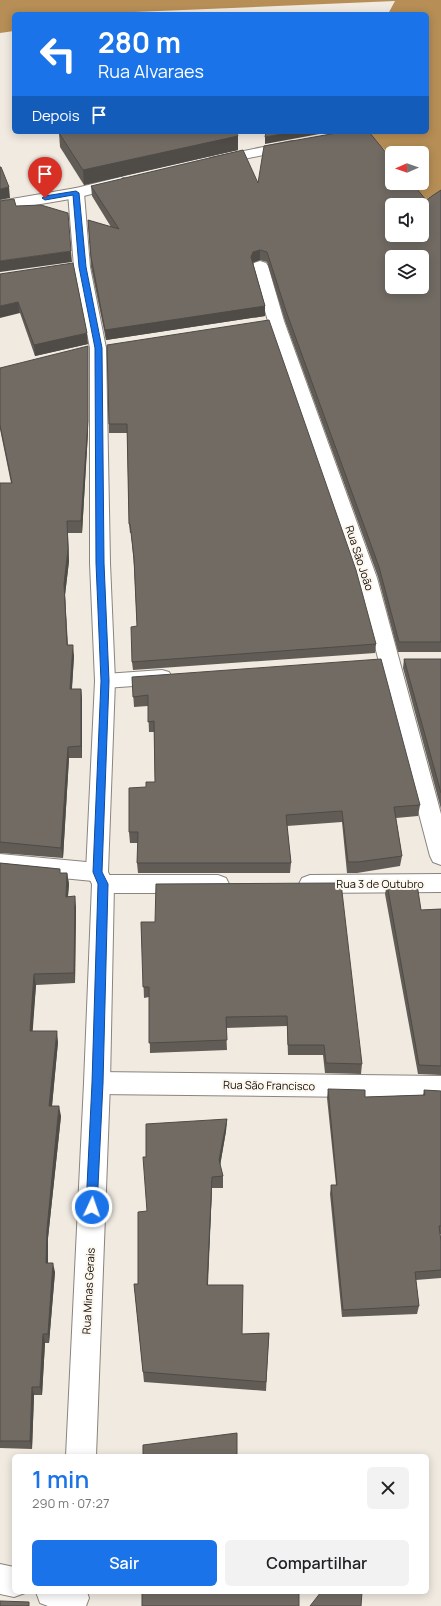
<!DOCTYPE html>
<html lang="pt">
<meta charset="utf-8">
<style>
:root{--surface:#fff;--page:#f2f2f2;--text:#202124;--muted:#757577;--accent:#1a73e8}
body{margin:0;font-family:Manrope,sans-serif;background:var(--page);color:var(--text);height:100vh;display:flex;flex-direction:column;font-size:15px;white-space:nowrap}
*{box-sizing:border-box;margin:0}
p{font-size:13px;color:var(--muted)}
.icon{flex:none;width:22px;height:22px;fill:none;stroke:currentColor;stroke-width:2;stroke-linecap:round;stroke-linejoin:round}
.map{position:relative;flex:1;overflow:hidden}
.side{position:absolute;left:12px;top:1454px;width:417px;height:140px;display:flex;flex-direction:column;background:var(--surface);border-radius:6px;box-shadow:0 2px 10px #0003}
.side>*{flex:none}
.guide{position:absolute;left:12px;top:12px;width:417px;height:122px;border-radius:6px;box-shadow:0 2px 10px #0003;background:#1a73e8;color:#fff;overflow:hidden}
.needle{width:26px;rotate:268deg}
.controls{position:absolute;left:385px;top:146px;display:grid;gap:8px}
.controls a{display:grid;place-items:center;width:44px;height:44px;border-radius:6px;background:var(--surface);box-shadow:0 2px 10px #0003;font-size:20px}
.pin{position:absolute;display:grid;place-items:center;width:34px;height:34px;color:#fff;margin:-41px -17px;border-radius:50% 50% 50% 0;rotate:-45deg;box-shadow:0 0 4px #0007}
.pin .icon{rotate:45deg}
.me{position:absolute;width:44px;margin:-22px;rotate:3deg;stroke-linejoin:round;filter:drop-shadow(0 0 3px #0008)}
.turn{display:flex;align-items:center;gap:14px;height:84px;padding:0 20px;font-size:18px}
.turn .icon{width:52px;height:52px;stroke-width:2.5}
.turn b{display:block;font-size:28px;line-height:34px}
.then{display:flex;align-items:center;height:38px;padding:0 20px;background:#0003;gap:8px;font-size:15px}
.round{display:grid;place-items:center;flex:none;width:42px;height:42px;border-radius:6px;background:var(--page)}
.overview{display:flex;align-items:center;justify-content:space-between;height:68px;padding:0 20px}
h1{font-size:24px;font-weight:600;line-height:30px;color:var(--accent)}
.primary-button{display:flex;gap:8px;margin-top:auto;padding:8px 20px}
.primary-button a{flex:1;height:46px;border-radius:6px;background:var(--accent);color:#fff;font-size:16px;font-weight:600;line-height:46px;text-align:center}
.primary-button a+a{background:var(--page);color:var(--text)}
.map>svg:first-child{display:block}
</style>
<div class="map">
<svg width="441" height="1606" viewBox="0 0 441 1606">
<rect width="100%" height="100%" fill="#f0eae1"/>
<polygon fill="#b68e56" points="0,0 441,0 441,191 424,200 410,183 422,183 422,153 392,153 392,159 384,149 361,132 427,132 427,14 388,14 395,1 135,12 120,14 14,14 14,31 0,33"/>
<g fill="none" stroke-linecap="round" stroke-linejoin="round">
<defs>
<g id="minor">
<polygon points="292,141 297,142 299,145 297,148 215,165 210,164 208,161 210,158 215,157"/>
<polygon points="121,177 126,179 129,182 126,185 76,198 0,211 0,201 76,188"/>
<polygon points="260,261 266,263 268,266 284,321 377,578 441,814 441,865 433,862 430,856 357,578 268,321 252,266 254,263"/>
<polygon points="162,670 169,672 172,677 169,682 162,684 105,688 98,686 95,681 98,676 105,674"/>
<polygon points="0,854 97,863 105,866 108,872 107,875 218,875 226,878 229,884 226,890 218,893 103,893 95,890 92,884 93,881 0,872"/>
<polygon points="441,874 441,892 310,893 302,890 299,884 302,878 310,875"/>
<polygon points="97,1072 441,1076 441,1098 97,1094 88,1091 84,1083 88,1075"/>
</g>
<g id="tertiary">
<polygon points="76,188 81,190 84,193 90,267 106,348 110,563 115,681 108,872 114,884 110,1083 96,1456 66,1456 84,1083 92,884 86,872 95,681 90,563 90,348 74,267 68,193 71,190"/>
<polygon points="0,1564 14,1567 14,1592 25,1593 14,1597 0,1594"/>
<polygon points="36,1592 87,1592 89,1598 86,1606 48,1606 40,1603"/>
</g>
</defs>
<use href="#minor" stroke="#8a847d" stroke-width="2"/>
<use href="#tertiary" stroke="#8a847d" stroke-width="2"/>
<use href="#minor" fill="#fff" fill-rule="evenodd"/>
<use href="#tertiary" fill="#fff" fill-rule="evenodd"/>
</g>
<g fill="#615c56">
<polygon points="59,133 238,136 238,150 84,185 60,147"/>
<polygon points="258,183 426,200 441,190 441,652 398,652 378,577 285,321 267,262 260,260 253,263 265,306 265,316 106,340 91,267 88,220 111,227 92,196 91,186"/>
<polygon points="0,274 88,344 35,356 20,313"/>
<polygon points="107,345 376,644 375,653 133,670 132,662 137,626 134,566 131,533 130,533 129,524 127,433 109,433"/>
<polygon points="88,357 88,432 82,533 68,533 69,561 65,595 68,645 74,656 72,689 81,689 82,700 82,758 69,758 63,858 0,853 0,483 11,483 0,429 0,368"/>
<polygon points="404,659 441,659 441,809 403,668"/>
<polygon points="132,677 420,805 418,816 396,818 402,856 400,866 357,873 347,873 342,822 287,826 291,863 290,873 138,873 137,863 138,843 130,843 129,832 146,787 155,782 154,732 149,732 148,706 134,707"/>
<polygon points="0,863 60,869 60,873 67,873 69,884 68,896 76,907 75,983 36,985 32,1031 58,1042 52,1106 61,1116 48,1238 48,1263 55,1272 49,1343 45,1343 42,1395 34,1395 32,1449 0,1448"/>
<polygon points="387,884 421,910 441,909 441,1075 418,1074 385,894"/>
<polygon points="141,922 362,1064 361,1074 325,1073 323,1055 288,1055 287,1026 226,1028 227,1050 150,1053 149,997 144,998"/>
<polygon points="328,1089 365,1097 423,1095 424,1090 441,1091 441,1234 440,1234 441,1241 441,1278 416,1280 419,1306 417,1314 342,1317 330,1194 331,1185 336,1185 327,1098"/>
<polygon points="227,1119 226,1131 220,1165 223,1176 223,1188 212,1188 208,1285 242,1334 269,1333 266,1391 144,1382 134,1284 138,1284 147,1211 146,1157"/>
</g>
<g fill="#4f4b46">
<polygon points="292,132 325,132 325,133 265,144 265,137"/>
<polygon points="238,136 238,150 84,185 83,170"/>
<polygon points="9,187 10,198 0,200 0,189"/>
<polygon points="260,250 260,260 253,262 251,266 251,257 253,252"/>
<polygon points="71,251 72,262 0,272 0,261"/>
<polygon points="18,302 20,313 0,318 0,306"/>
<polygon points="265,306 265,316 106,340 105,330"/>
<polygon points="87,333 88,344 35,356 34,345"/>
<polygon points="88,346 88,432 82,533 81,521"/>
<polygon points="67,521 69,561 65,595 68,656 64,584"/>
<polygon points="73,645 74,656 71,700 70,689"/>
<polygon points="81,689 82,700 82,758 81,746"/>
<polygon points="68,747 69,758 63,858 61,848"/>
<polygon points="67,873 69,884 67,907 66,897"/>
<polygon points="75,896 76,907 75,983 74,973"/>
<polygon points="34,974 36,985 32,1041 30,1031"/>
<polygon points="57,1031 58,1042 51,1116 49,1106"/>
<polygon points="59,1106 61,1116 48,1238 48,1272 46,1263 47,1229"/>
<polygon points="227,1119 226,1131 219,1172 219,1160"/>
<polygon points="212,1177 212,1188 207,1295 207,1285"/>
<polygon points="53,1263 55,1272 49,1343 48,1334"/>
<polygon points="43,1334 45,1343 42,1395 40,1387"/>
<polygon points="32,1387 34,1395 32,1449 30,1441"/>
</g>
<g fill="#716b64" stroke="#4f4b46" fill-rule="evenodd">
<polygon points="65,132 236,132 238,136 83,170 59,133"/>
<polygon points="266,132 292,132 265,137"/>
<path d="M342,132H369L392,160V183H412L426,200L441,190V642H399L379,567L286,311L267,252L260,250L253,252L251,257L265,306L105,330L91,257L88,220L119,229L91,186L243,150L258,183L264,146ZM392,205H422V235H392ZM392,257H422V287H392Z"/>
<polygon points="0,167 1,167 9,187 0,189"/>
<polygon points="14,199 16,206 41,205 68,213 71,251 0,261 0,201"/>
<polygon points="73,263 87,333 34,345 18,302 0,306 0,274"/>
<polygon points="269,320 356,570 376,644 132,662 131,627 137,626 134,558 130,524 129,524 127,424 109,424 107,345"/>
<polygon points="88,346 88,421 81,521 67,521 68,549 64,584 67,645 73,645 70,689 81,689 81,746 68,747 61,848 0,842 0,483 12,483 0,425 0,368"/>
<polygon points="381,659 420,805 394,807 402,856 358,862 348,862 342,811 286,815 291,863 137,863 138,832 129,832 129,788 146,787 146,782 155,782 154,721 148,722 148,695 133,697 132,677"/>
<polygon points="404,659 441,659 441,793"/>
<polygon points="0,863 60,869 60,873 67,873 66,897 75,896 74,973 34,974 30,1031 57,1031 49,1106 59,1106 47,1229 46,1263 53,1263 48,1334 43,1334 40,1387 32,1387 30,1441 0,1441"/>
<polygon points="341,883 362,1064 326,1063 324,1045 288,1045 287,1016 226,1017 227,1040 149,1043 149,987 143,987 141,922 155,922 156,884"/>
<polygon points="387,884 417,884 421,910 441,909 441,1066 419,1065"/>
<polygon points="328,1089 365,1090 365,1097 425,1095 424,1090 441,1091 441,1226 439,1226 441,1241 441,1270 415,1272 419,1306 343,1310 331,1185 337,1185"/>
<polygon points="227,1119 219,1160 223,1176 212,1177 207,1285 243,1285 242,1334 269,1333 266,1382 143,1372 134,1284 138,1284 138,1212 147,1211 143,1157 146,1157 146,1124"/>
<polygon points="237,1433 237,1456 143,1456 143,1445"/>
<rect x="142" y="1592" width="157" height="14"/>
<polygon points="321,1592 362,1592 361,1606 310,1606"/>
<polygon points="0,1601 29,1602 29,1606 0,1606"/>
</g>
<polygon fill="#1a73e8" stroke="#114b97" points="76,191 79,193 86,267 102,348 104,563 109,681 102,872 108,884 103,1083 97,1207 96,1211 92,1212 88,1211 86,1207 92,1083 98,884 93,872 101,681 96,563 95,348 79,267 73,195 45,200 42,198 45,196"/>
<g text-anchor="middle" dominant-baseline="central" stroke-width="4" stroke-linejoin="round" paint-order="stroke">
<g font-size="11" fill="#100e0b" stroke="#fdf7ee">
<text transform="translate(360 558) rotate(72)">Rua São João</text>
<text x="380" y="883">Rua 3 de Outubro</text>
<text transform="translate(269 1085) rotate(1)">Rua São Francisco</text>
<text transform="translate(88 1291) rotate(-87)">Rua Minas Gerais</text>
</g>
</g>
</svg>
<div class="controls">
<a><svg class="needle" viewBox="-14 -14 28 28"><path d="M0-13l5 13h-10z" fill="#e53935"/><path d="M0 13l5-13h-10z" fill="#757577"/></svg></a>
<a><svg class="icon" aria-label="sound" viewBox="0 0 24 24"><path d="M4 9h4l5-4v14l-5-4H4zM17 9q2 3 0 6"/></svg></a>
<a><svg class="icon" aria-label="layers" viewBox="0 0 24 24"><path d="M12 4l9 5-9 5-9-5zM3 14l9 5 9-5"/></svg></a>
</div>
<div class="pin" style="left:45px;top:198px;background:#d93025"><svg class="icon" aria-label="arrive" viewBox="0 0 24 24"><path d="M6 21V4h12l-3 4 3 4H6"/></svg></div>
<svg class="me" style="left:92px;top:1207px" viewBox="-20 -20 40 40"><circle r="17" fill="#1a73e8" stroke="#fff" stroke-width="3"/><path d="M0-11L8 9 0 5-8 9z" fill="#fff"/></svg>
<div class="guide">
<div class="turn"><svg class="icon" aria-label="left" viewBox="0 0 24 24"><path d="M17 20v-9H6M10 6l-5 5 5 5"/></svg><div><b>280 m</b>Rua Alvaraes</div></div>
<div class="then">Depois<svg class="icon" aria-label="arrive" viewBox="0 0 24 24"><path d="M6 21V4h12l-3 4 3 4H6"/></svg></div>
</div>
<section class="side">
<div class="overview"><div><h1>1 min</h1><p>290 m · 07:27</p></div><a class="round"><svg class="icon" aria-label="close" viewBox="0 0 24 24"><path d="M6 6l12 12M18 6L6 18"/></svg></a></div>
<div class="primary-button"><a>Sair</a><a>Compartilhar</a></div>
</section>
</div>
